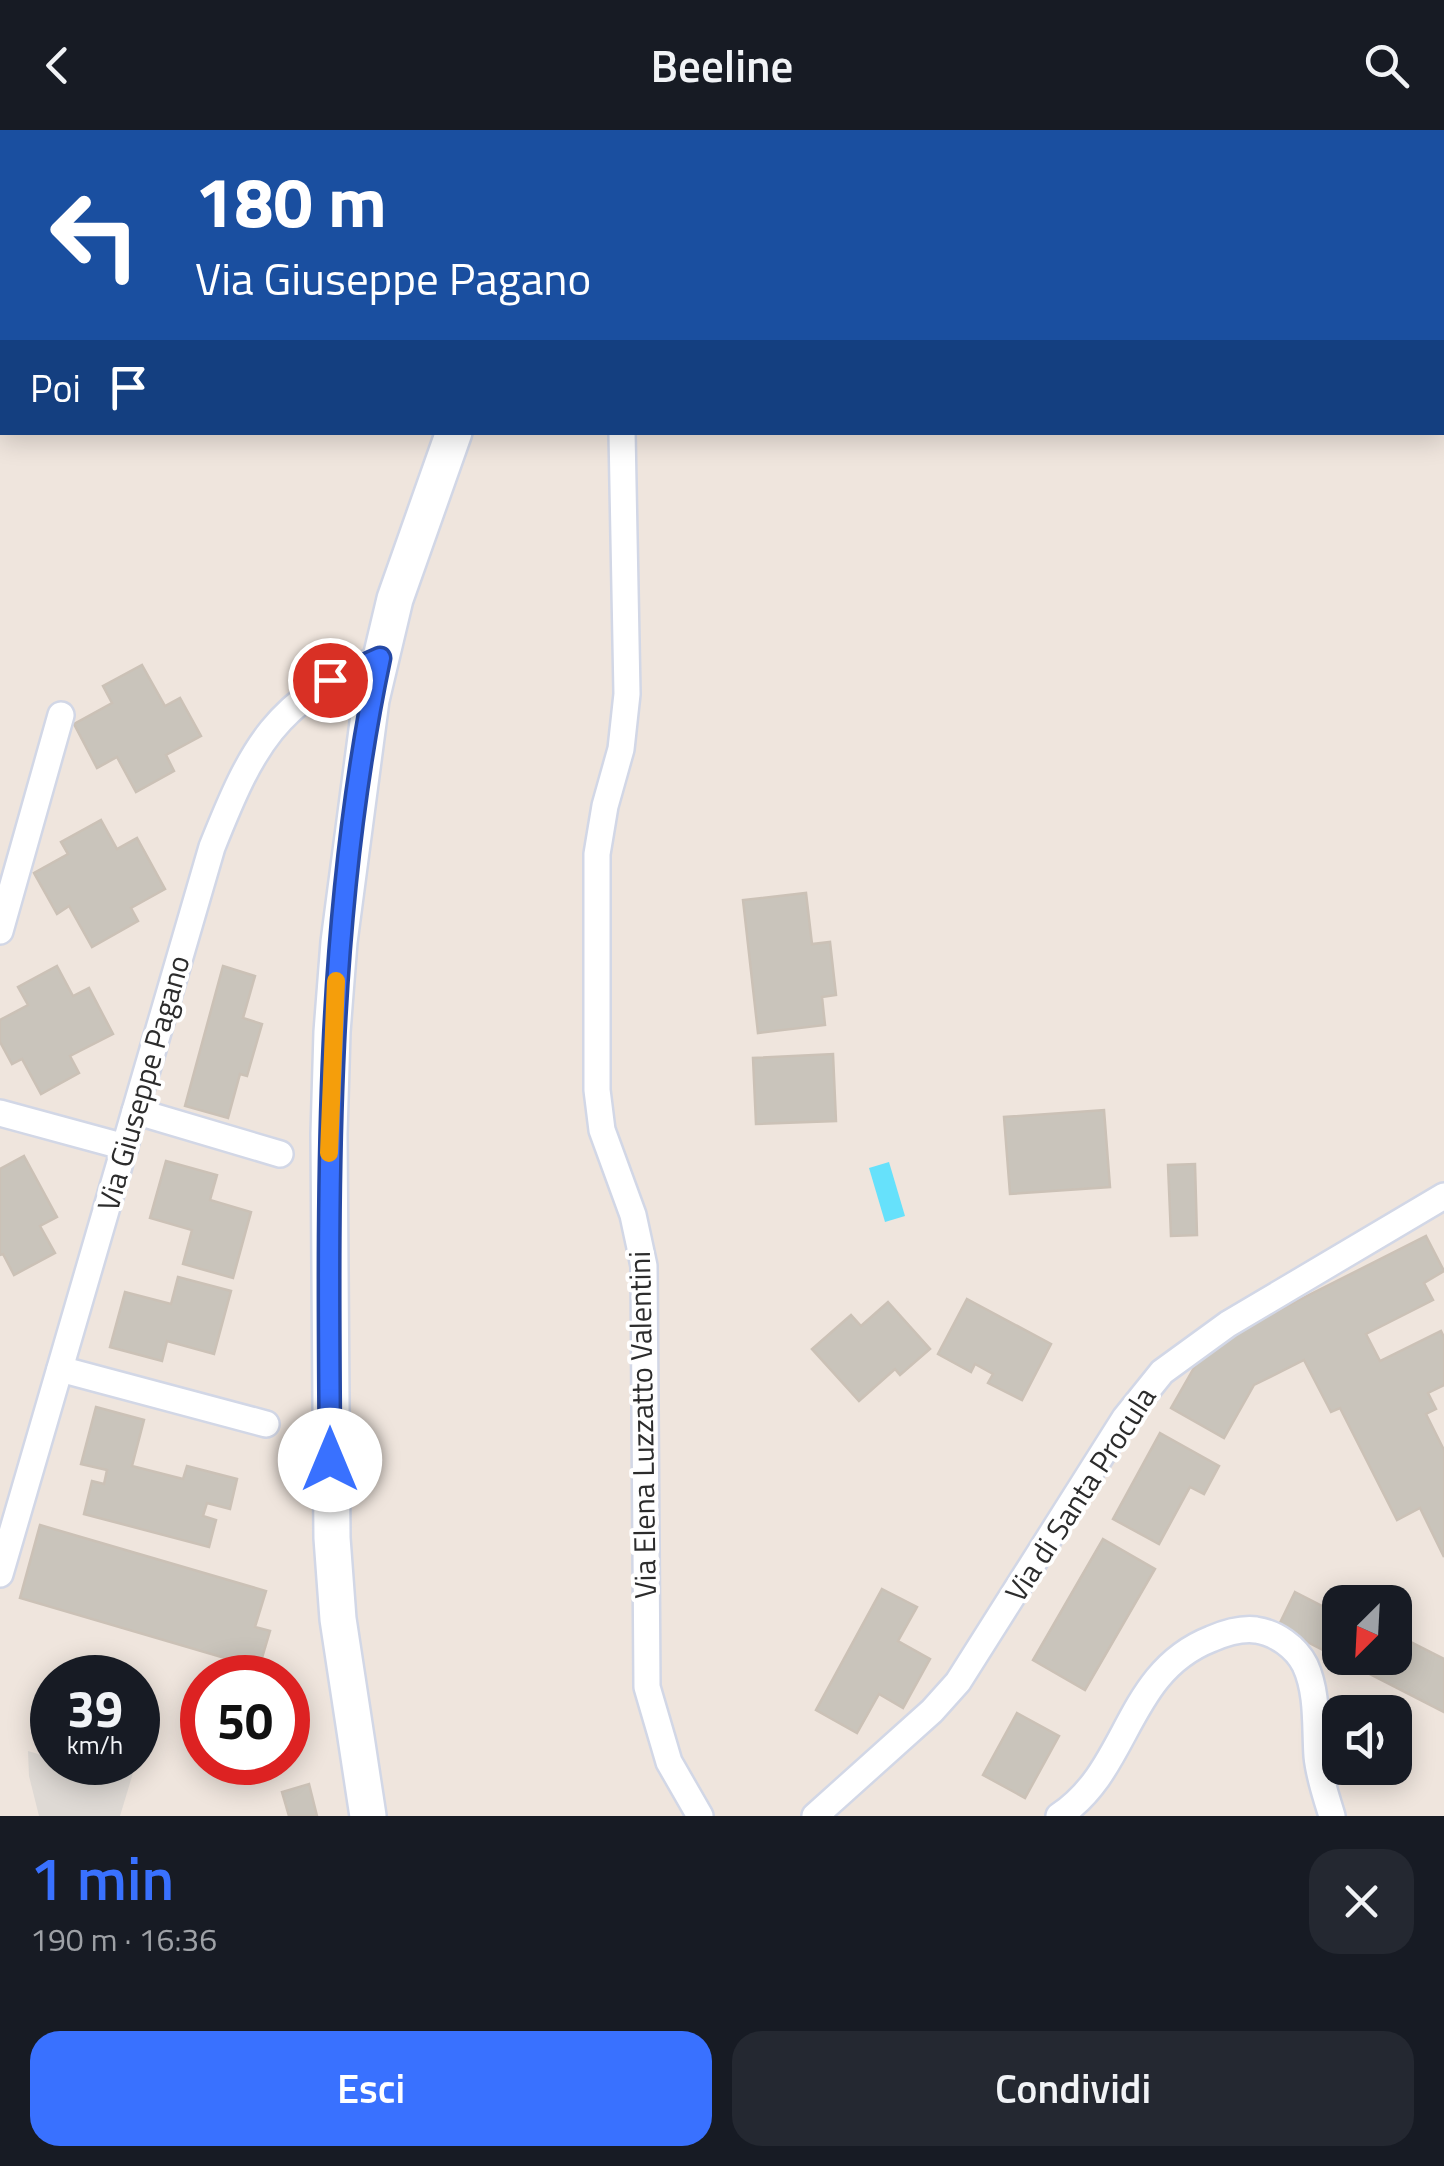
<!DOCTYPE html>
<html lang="it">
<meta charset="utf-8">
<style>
:root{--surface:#171b24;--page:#242831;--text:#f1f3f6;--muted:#9ea1a6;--accent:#3971ff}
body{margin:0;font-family:"Titillium Web",sans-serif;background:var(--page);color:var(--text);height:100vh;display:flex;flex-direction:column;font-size:38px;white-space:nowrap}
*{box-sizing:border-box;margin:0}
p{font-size:32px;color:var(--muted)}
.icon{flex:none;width:55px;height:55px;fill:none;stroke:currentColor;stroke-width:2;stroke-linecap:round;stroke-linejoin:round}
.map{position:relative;height:1686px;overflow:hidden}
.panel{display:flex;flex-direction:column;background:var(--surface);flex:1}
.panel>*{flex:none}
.top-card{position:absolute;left:0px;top:0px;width:1445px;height:305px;box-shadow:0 5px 25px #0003;background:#1a4fa0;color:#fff;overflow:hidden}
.needle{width:65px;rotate:204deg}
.tools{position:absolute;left:1322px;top:1455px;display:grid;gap:20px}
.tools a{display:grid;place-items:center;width:90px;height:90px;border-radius:20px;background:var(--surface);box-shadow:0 5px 25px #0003;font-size:50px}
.speed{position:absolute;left:30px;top:1525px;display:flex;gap:20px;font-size:50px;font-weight:700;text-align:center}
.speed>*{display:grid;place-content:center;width:130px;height:130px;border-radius:50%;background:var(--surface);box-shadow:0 5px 25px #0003;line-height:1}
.speed small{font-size:25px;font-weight:400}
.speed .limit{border:15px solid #d22;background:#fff;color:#111}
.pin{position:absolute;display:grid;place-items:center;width:85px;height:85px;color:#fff;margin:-42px;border:5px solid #fff;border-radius:50%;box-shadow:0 2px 10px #0007}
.me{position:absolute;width:110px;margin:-55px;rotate:0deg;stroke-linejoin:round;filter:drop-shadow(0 0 8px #0008)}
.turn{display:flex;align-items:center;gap:35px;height:210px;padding:0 30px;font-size:45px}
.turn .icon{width:130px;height:130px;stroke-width:2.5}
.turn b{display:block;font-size:70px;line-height:85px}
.then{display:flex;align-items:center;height:95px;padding:0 30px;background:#0003;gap:20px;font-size:38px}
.round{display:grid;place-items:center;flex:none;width:105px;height:105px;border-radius:30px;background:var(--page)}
.overview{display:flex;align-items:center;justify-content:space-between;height:170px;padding:0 30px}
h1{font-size:60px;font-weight:600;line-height:75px;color:var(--accent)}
.cta{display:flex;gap:20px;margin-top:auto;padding:20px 30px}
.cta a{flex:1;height:115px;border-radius:30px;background:var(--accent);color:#fff;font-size:40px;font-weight:600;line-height:115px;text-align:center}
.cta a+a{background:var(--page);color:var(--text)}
header{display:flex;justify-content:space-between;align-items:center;height:130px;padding:0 30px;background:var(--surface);font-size:45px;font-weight:600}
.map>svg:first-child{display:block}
</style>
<header><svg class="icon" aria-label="back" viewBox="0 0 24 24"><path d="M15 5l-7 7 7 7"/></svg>Beeline<svg class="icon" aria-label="search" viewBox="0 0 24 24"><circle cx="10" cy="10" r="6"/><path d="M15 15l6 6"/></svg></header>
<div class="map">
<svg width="1444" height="1686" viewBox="0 0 1444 1686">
<rect width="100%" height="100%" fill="#efe5dd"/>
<polygon fill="#dfdee7" points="604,0 1051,0 604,2"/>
<polygon fill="#ded9d4" points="51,1571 52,1632 136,1633 120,1686 39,1686 29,1646 28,1621 45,1626 45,1595"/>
<polygon fill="#66e1fb" points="889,1032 905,1086 885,1092 869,1038"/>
<g fill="#c9c4bb" stroke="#cbc1b6" stroke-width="2.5">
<rect x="651" y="0" width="116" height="2"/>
<polygon points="142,535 165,576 180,568 201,606 166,625 174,641 136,662 117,627 97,638 74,594 112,573 103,556"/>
<polygon points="101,690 117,719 137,708 165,759 131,778 138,791 92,817 69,776 57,784 34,743 68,724 61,712"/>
<polygon points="806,763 812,814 830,812 836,865 822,867 825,895 758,903 743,770"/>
<polygon points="57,836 73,866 89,858 113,904 70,926 79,943 41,964 22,929 12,934 0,912 0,890 28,875 18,857"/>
<polygon points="223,836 255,846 243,888 262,894 247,946 240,944 228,988 185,976"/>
<polygon points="833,924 836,991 756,994 753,928"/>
<polygon points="1104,980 1110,1057 1010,1064 1004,987"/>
<polygon points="24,1026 57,1087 40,1096 55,1123 14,1145 3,1124 0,1125 0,1039"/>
<polygon points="166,1031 217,1045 210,1070 251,1082 233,1148 183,1134 192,1100 150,1088"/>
<polygon points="1195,1034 1197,1105 1171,1106 1168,1035"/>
<polygon points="1426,1106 1444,1141 1424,1153 1433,1170 1366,1204 1380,1231 1441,1201 1444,1207 1444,1255 1428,1263 1436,1279 1426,1284 1444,1320 1444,1427 1420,1378 1397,1390 1340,1278 1331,1282 1304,1230 1254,1255 1224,1308 1171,1278 1206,1217"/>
<polygon points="178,1147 231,1161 214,1224 167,1211 162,1231 110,1217 125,1162 171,1174"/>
<polygon points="967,1169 1051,1214 1022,1270 988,1253 993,1244 975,1234 971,1242 938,1224"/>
<polygon points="888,1172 930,1219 900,1245 895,1239 859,1271 812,1219 851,1185 861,1196"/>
<polygon points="96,1277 144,1290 132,1336 183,1349 187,1336 237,1349 230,1379 207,1373 203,1386 216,1390 209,1417 84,1384 92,1351 104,1354 107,1340 81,1334"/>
<polygon points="1160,1303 1219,1336 1204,1364 1190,1357 1159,1414 1113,1389"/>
<polygon points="40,1395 266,1461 255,1497 270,1501 259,1538 20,1468"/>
<polygon points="1103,1409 1155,1439 1085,1560 1033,1530"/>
<polygon points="882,1459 917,1477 898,1511 930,1529 903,1578 879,1564 857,1603 816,1580"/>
<polygon points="1295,1462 1336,1483 1340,1476 1340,1528 1395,1528 1395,1504 1444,1529 1444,1582 1278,1497"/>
<polygon points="1017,1583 1059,1606 1025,1668 983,1645"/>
<polygon points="309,1654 317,1686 289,1686 282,1662"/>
</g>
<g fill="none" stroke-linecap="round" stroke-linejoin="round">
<defs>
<g id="minor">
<polyline points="622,302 627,564 621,619 605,676 597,724 597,960 602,1000 633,1085 644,1136 647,1557 669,1632 700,1686"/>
<polyline points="0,801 61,585"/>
<polyline points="135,981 280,1024"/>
<polyline points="0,983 125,1017"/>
<polyline points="60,1239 266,1294"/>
<path d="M0,1444L212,717C252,617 275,569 380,528"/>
<polyline points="815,1686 932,1581 958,1552 1125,1288 1162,1242 1228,1194 1444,1066"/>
<path d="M1059,1686C1130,1639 1125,1543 1211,1509C1225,1503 1240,1498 1256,1500C1276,1503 1296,1517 1305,1535C1318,1563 1315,1596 1317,1626C1319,1647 1326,1666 1332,1686"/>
</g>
<g id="secondary">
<polyline points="565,2 566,0"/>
<polyline points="368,1686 338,1489 332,1408 329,1004 332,902 339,812 371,570 395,469 454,302"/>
</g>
</defs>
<use href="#minor" stroke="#d2d7e6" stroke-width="30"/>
<use href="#secondary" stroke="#d2d7e6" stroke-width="40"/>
<use href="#minor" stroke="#fff" stroke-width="25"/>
<use href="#secondary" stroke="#fff" stroke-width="35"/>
</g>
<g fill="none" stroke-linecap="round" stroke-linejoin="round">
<defs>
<path id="route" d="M330,550L380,528C324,794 328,1059 330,1330"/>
</defs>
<use href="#route" stroke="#2549a6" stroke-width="25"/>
<use href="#route" stroke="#3971ff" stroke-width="18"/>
<polyline stroke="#f59e0b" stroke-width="18" points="329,1023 336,851"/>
</g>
<g text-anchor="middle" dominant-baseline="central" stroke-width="8" stroke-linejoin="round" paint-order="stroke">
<g font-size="30" fill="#2c2c2c" stroke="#fff">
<text transform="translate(143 953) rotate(-74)">Via Giuseppe Pagano</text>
<text transform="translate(642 1295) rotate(-91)">Via Elena Luzzatto Valentini</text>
<text transform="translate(1080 1364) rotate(-57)">Via di Santa Procula</text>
</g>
</g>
</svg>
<div class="tools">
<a><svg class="needle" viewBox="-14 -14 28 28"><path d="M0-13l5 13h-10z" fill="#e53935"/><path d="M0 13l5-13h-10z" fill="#9ea1a6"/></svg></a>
<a><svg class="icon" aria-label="sound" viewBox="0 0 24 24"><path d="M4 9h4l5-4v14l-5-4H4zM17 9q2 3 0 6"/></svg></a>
</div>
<div class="speed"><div>39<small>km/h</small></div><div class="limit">50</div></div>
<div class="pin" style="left:330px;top:550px;background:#d93025"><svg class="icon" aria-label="arrive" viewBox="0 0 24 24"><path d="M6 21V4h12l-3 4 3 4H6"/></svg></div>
<svg class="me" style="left:330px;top:1330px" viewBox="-20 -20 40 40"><circle r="19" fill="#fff"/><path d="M0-13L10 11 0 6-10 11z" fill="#3971ff"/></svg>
<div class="top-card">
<div class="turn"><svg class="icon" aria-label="left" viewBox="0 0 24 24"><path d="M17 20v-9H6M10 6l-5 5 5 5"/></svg><div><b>180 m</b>Via Giuseppe Pagano</div></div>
<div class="then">Poi<svg class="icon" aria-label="arrive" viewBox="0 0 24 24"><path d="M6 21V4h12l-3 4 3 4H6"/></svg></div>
</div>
</div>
<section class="panel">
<div class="overview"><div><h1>1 min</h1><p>190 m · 16:36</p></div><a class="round"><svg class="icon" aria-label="close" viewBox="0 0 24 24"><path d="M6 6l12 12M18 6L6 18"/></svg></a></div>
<div class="cta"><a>Esci</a><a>Condividi</a></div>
</section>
